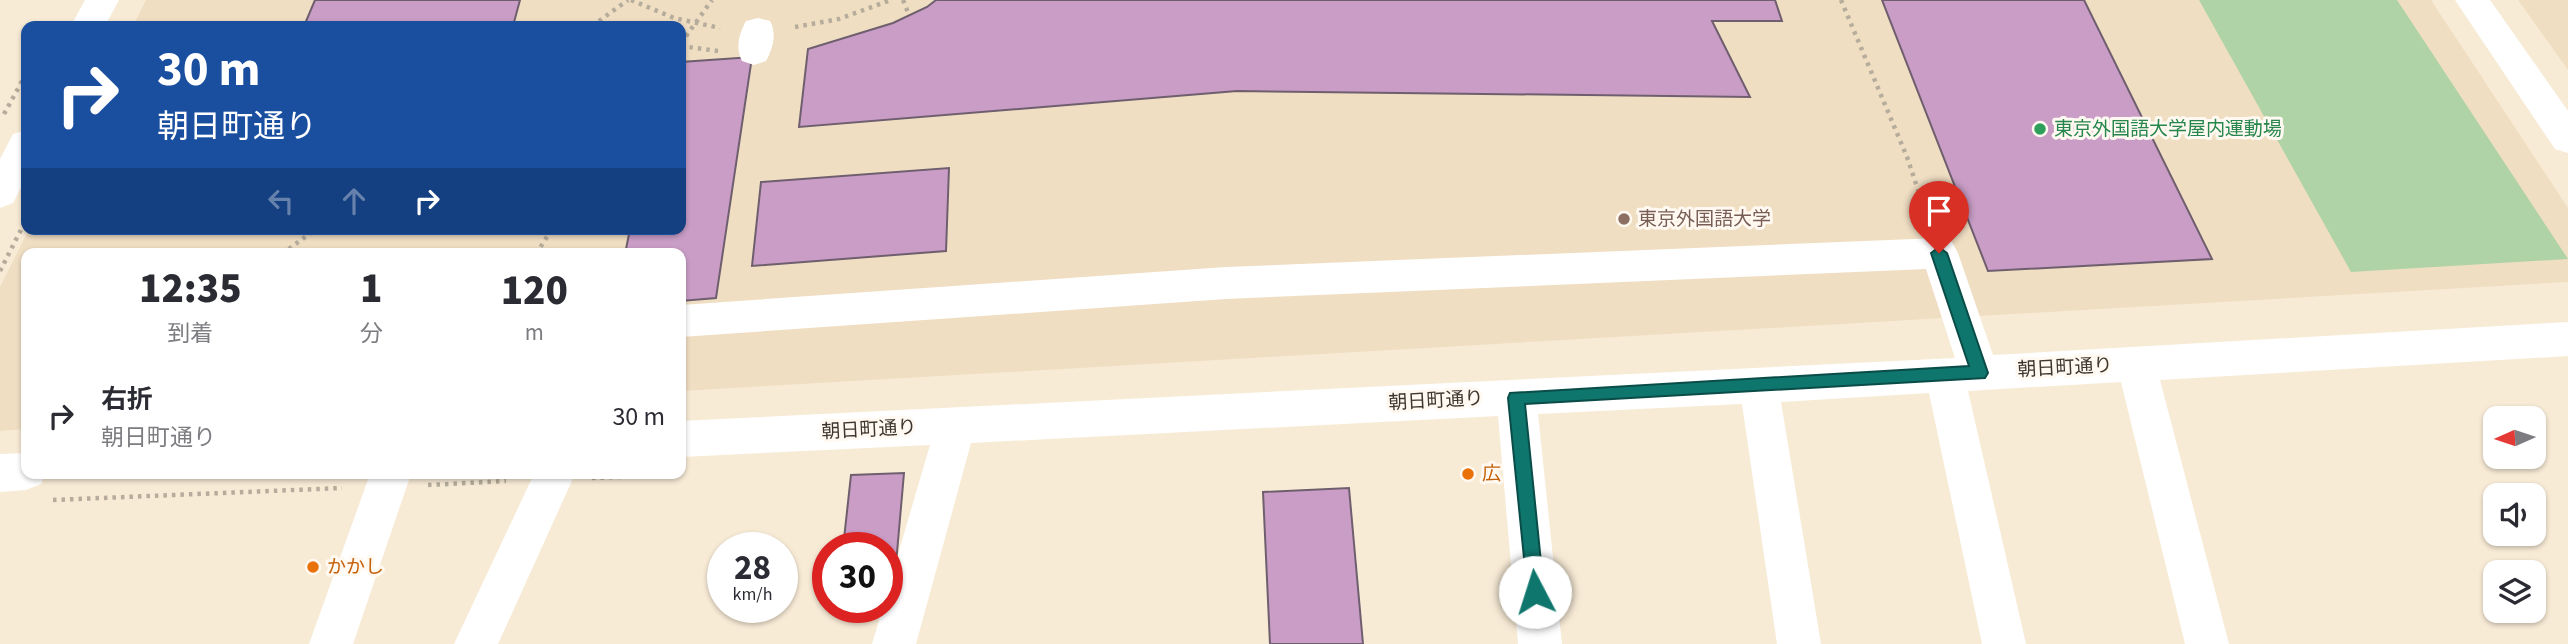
<!DOCTYPE html>
<html lang="ja">
<meta charset="utf-8">
<style>
:root{--surface:#fff;--page:#f2f2f3;--text:#2b2b33;--muted:#7c7c81}
body{margin:0;font-family:"Source Sans 3","Noto Sans JP",sans-serif;background:var(--page);color:var(--text);height:100vh;display:flex;flex-direction:column;font-size:26px;white-space:nowrap}
*{box-sizing:border-box;margin:0}
p{font-size:23px;color:var(--muted)}
.icon{flex:none;width:38px;height:38px;fill:none;stroke:currentColor;stroke-width:2;stroke-linecap:round;stroke-linejoin:round}
.map{position:relative;flex:1;overflow:hidden}
.drawer{position:absolute;left:21px;top:248px;width:665px;height:231px;display:flex;flex-direction:column;background:var(--surface);border-radius:14px;box-shadow:0 2px 5px #0004}
.drawer>*{flex:none}
.banner{position:absolute;left:21px;top:21px;width:665px;height:214px;border-radius:14px;box-shadow:0 2px 5px #0004;background:#1a4fa0;color:#fff;overflow:hidden}
.needle{width:46px;rotate:267deg}
.fabs{position:absolute;left:2483px;top:406px;display:grid;gap:14px}
.fabs a{display:grid;place-items:center;width:63px;height:63px;border-radius:14px;background:var(--surface);box-shadow:0 2px 5px #0004;font-size:35px}
.speed{position:absolute;left:707px;top:532px;display:flex;gap:14px;font-size:35px;font-weight:700;text-align:center}
.speed>*{display:grid;place-content:center;width:91px;height:91px;border-radius:50%;background:var(--surface);box-shadow:0 2px 5px #0004;line-height:1}
.speed small{font-size:18px;font-weight:400}
.speed .limit{border:10px solid #d22;background:#fff;color:#111}
.pin{position:absolute;display:grid;place-items:center;width:60px;height:60px;color:#fff;margin:-72px -30px;border-radius:50% 50% 50% 0;rotate:-45deg;box-shadow:0 0 7px #0007}
.pin .icon{rotate:45deg}
.me{position:absolute;width:77px;margin:-38px;rotate:355deg;stroke-linejoin:round;filter:drop-shadow(0 0 5px #0008)}
.turn{display:flex;align-items:center;gap:24px;height:147px;padding:0 21px;font-size:32px}
.turn .icon{width:91px;height:91px;stroke-width:2.5}
.turn b{display:block;font-size:49px;line-height:60px}
.lanes{display:flex;align-items:center;height:66px;padding:0 21px;background:#0003;justify-content:center;gap:35px;direction:ltr}
.lanes .off{opacity:.35}
.eta{display:flex;justify-content:space-evenly;align-items:center;height:119px;text-align:center}
.eta b{font-size:42px;font-weight:800;line-height:49px}
ul{padding:0;list-style:none}
li{display:flex;align-items:center;gap:21px;height:98px;padding:0 21px}
li div{flex:1}
li b{display:block;font-size:26px}
li em{font-style:normal}
.map>svg:first-child{display:block}
</style>
<div class="map">
<svg width="2568" height="644" viewBox="0 0 2568 644">
<rect width="100%" height="100%" fill="#f8ebd6"/>
<g fill="#f0dec3">
<polygon points="146,0 2431,0 2568,208 2568,282 681,391 681,254 26,254 26,429 0,431 0,287 29,229 681,229 681,26 133,26"/>
<polygon points="2518,0 2568,0 2568,70"/>
</g>
<polygon fill="#afd3a7" points="2199,0 2397,0 2568,259 2351,272"/>
<g fill="#c99dc6" stroke="#6f5f6e" stroke-width="2">
<polygon points="315,0 520,0 513,26 304,26"/>
<polygon points="936,0 1775,0 1782,21 1712,21 1750,97 1237,91 799,127 808,49 893,23 927,7"/>
<polygon points="1882,0 2084,0 2212,259 1988,271"/>
<polygon points="752,57 716,298 681,301 681,254 625,254 630,229 681,229 681,62"/>
<polygon points="949,168 946,251 752,266 761,182"/>
<polygon points="904,473 896,564 887,564 887,548 843,548 851,475"/>
<polygon points="1349,488 1363,644 1270,644 1263,492"/>
</g>
<g fill="none" stroke-linecap="round" stroke-linejoin="round">
<g stroke="#b6ac9b" stroke-width="4.5" stroke-dasharray="3.5 5" stroke-linecap="butt">
<polyline points="631,0 674,18 720,28"/>
<polyline points="903,0 909,15"/>
<polyline points="1841,0 1907,157 1927,217"/>
<polyline points="592,26 628,0"/>
<polyline points="795,27 839,19 891,0"/>
<polyline points="681,43 712,0"/>
<polyline points="681,46 718,51"/>
<polyline points="4,114 26,74"/>
<polyline points="282,254 316,229"/>
<polyline points="536,254 552,229"/>
<polyline points="0,271 26,220"/>
<polyline points="592,478 671,475"/>
<polyline points="428,485 506,481"/>
<polyline points="53,500 342,488"/>
</g>
<g fill="#fff" fill-rule="evenodd">
<polygon points="85,0 119,0 105,26 71,26"/>
<polygon points="2455,0 2490,0 2568,111 2568,153 2555,149"/>
<path d="M758,18L770,21C777,34 773,48 766,61L754,65L742,61C735,48 739,34 746,21Z"/>
<polygon points="26,130 26,178 13,203 0,208 0,159 13,134"/>
<polygon points="1939,238 1952,242 1958,253 1993,355 2568,322 2568,356 2160,380 2229,644 2185,644 2121,382 1968,391 2026,644 1982,644 1929,393 1781,402 1821,644 1777,644 1742,404 1538,414 1562,644 1518,644 1498,416 971,443 916,644 872,644 883,607 887,607 887,592 930,445 681,457 681,421 1955,358 1926,269 1226,299 681,337 681,305 1226,267"/>
<polygon points="26,453 26,474 45,474 41,484 26,490 0,492 0,454"/>
<polygon points="370,474 411,474 353,644 309,644"/>
<polygon points="534,474 575,474 498,644 454,644"/>
</g>
</g>
<polygon fill="#0f766e" stroke="#0a4d48" stroke-width="2" points="1939,247 1947,253 1988,373 1985,378 1525,404 1544,592 1541,598 1535,600 1528,598 1508,398 1510,393 1969,366 1931,253"/>
<circle fill="#2e9e5b" stroke="#fff9f1" stroke-width="2.5" cx="2040" cy="129" r="7"/>
<circle fill="#8d6e63" stroke="#fff9f1" stroke-width="2.5" cx="1624" cy="219" r="7"/>
<g fill="#e8710a" stroke="#fff9f1" stroke-width="2.5">
<circle cx="1468" cy="474" r="7"/>
<circle cx="313" cy="567" r="7"/>
</g>
<g text-anchor="middle" dominant-baseline="central" stroke-width="6" stroke-linejoin="round" paint-order="stroke">
<g font-size="19" fill="#27864d" stroke="#fff9f1" text-anchor="start">
<text x="2054" y="129">東京外国語大学屋内運動場</text>
</g>
<g font-size="19" fill="#785e54" stroke="#fff9f1" text-anchor="start">
<text x="1638" y="219">東京外国語大学</text>
</g>
<g font-size="19" fill="#3d372f" stroke="#fff9f1">
<text transform="translate(2065 368) rotate(-3)">朝日町通り</text>
<text transform="translate(1436 401) rotate(-3)">朝日町通り</text>
<text transform="translate(869 430) rotate(-3)">朝日町通り</text>
</g>
<g font-size="19" fill="#c56008" stroke="#fff9f1" text-anchor="start">
<text x="1482" y="474">広</text>
<text x="327" y="567">かかし</text>
</g>
</g>
</svg>
<div class="fabs">
<a><svg class="needle" viewBox="-14 -14 28 28"><path d="M0-13l5 13h-10z" fill="#e53935"/><path d="M0 13l5-13h-10z" fill="#7c7c81"/></svg></a>
<a><svg class="icon" aria-label="sound" viewBox="0 0 24 24"><path d="M4 9h4l5-4v14l-5-4H4zM17 9q2 3 0 6"/></svg></a>
<a><svg class="icon" aria-label="layers" viewBox="0 0 24 24"><path d="M12 4l9 5-9 5-9-5zM3 14l9 5 9-5"/></svg></a>
</div>
<div class="speed"><div>28<small>km/h</small></div><div class="limit">30</div></div>
<div class="pin" style="left:1939px;top:253px;background:#d93025"><svg class="icon" aria-label="arrive" viewBox="0 0 24 24"><path d="M6 21V4h12l-3 4 3 4H6"/></svg></div>
<svg class="me" style="left:1535px;top:592px" viewBox="-20 -20 40 40"><circle r="19" fill="#fff"/><path d="M0-13L10 11 0 6-10 11z" fill="#0f766e"/></svg>
<div class="banner">
<div class="turn"><svg class="icon" aria-label="right" viewBox="0 0 24 24"><path d="M7 20v-9h11M14 6l5 5-5 5"/></svg><div><b>30 m</b>朝日町通り</div></div>
<div class="lanes"><svg class="icon off" aria-label="left" viewBox="0 0 24 24"><path d="M17 20v-9H6M10 6l-5 5 5 5"/></svg><svg class="icon off" aria-label="ahead" viewBox="0 0 24 24"><path d="M12 20V5M6 11l6-6 6 6"/></svg><svg class="icon" aria-label="right" viewBox="0 0 24 24"><path d="M7 20v-9h11M14 6l5 5-5 5"/></svg></div>
</div>
<section class="drawer">
<div class="eta">
<div><b>12:35</b><p>到着</p></div>
<div><b>1</b><p>分</p></div>
<div><b>120</b><p>m</p></div>
</div>
<ul>
<li><svg class="icon" aria-label="right" viewBox="0 0 24 24"><path d="M7 20v-9h11M14 6l5 5-5 5"/></svg><div><b>右折</b><p>朝日町通り</p></div><em>30 m</em></li>
</ul>
</section>
</div>
